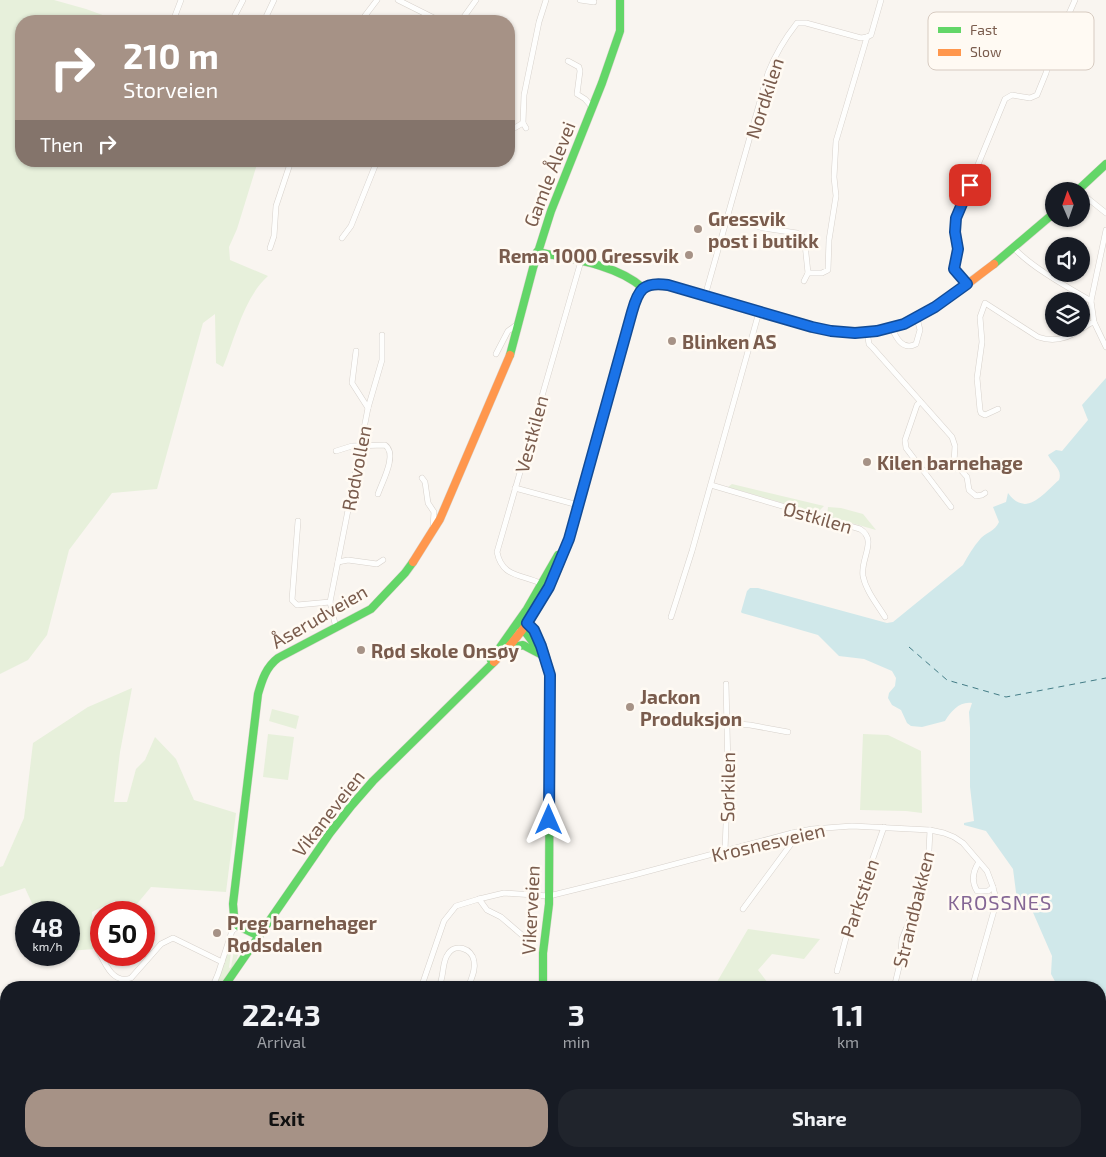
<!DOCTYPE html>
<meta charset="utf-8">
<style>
:root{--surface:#171b24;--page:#20242c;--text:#f1f3f6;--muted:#9ea1a6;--accent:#a69286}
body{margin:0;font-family:"Exo 2",sans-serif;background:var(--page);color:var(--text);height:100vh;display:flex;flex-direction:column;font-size:19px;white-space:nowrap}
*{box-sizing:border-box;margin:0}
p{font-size:16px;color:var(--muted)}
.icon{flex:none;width:28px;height:28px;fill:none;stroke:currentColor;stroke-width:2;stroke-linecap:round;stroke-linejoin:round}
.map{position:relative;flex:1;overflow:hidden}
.panel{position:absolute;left:0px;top:981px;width:1106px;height:176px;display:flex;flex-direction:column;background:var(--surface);border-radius:20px 20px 0 0;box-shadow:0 1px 4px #0004}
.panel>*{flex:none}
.hud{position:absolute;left:15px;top:15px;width:500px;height:152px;border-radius:20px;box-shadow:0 1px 4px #0004;background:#a69286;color:#fff;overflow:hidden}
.needle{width:32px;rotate:358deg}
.buttons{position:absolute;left:1045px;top:182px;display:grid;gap:10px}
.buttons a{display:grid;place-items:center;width:45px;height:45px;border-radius:50%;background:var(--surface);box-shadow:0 1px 4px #0004;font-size:25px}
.speed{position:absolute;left:15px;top:901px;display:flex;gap:10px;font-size:25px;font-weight:700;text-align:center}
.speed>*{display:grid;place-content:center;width:65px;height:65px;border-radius:50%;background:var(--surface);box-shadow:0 1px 4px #0004;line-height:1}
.speed small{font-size:12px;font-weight:400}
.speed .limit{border:8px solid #d22;background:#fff;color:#111}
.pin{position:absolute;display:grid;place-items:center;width:42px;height:42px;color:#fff;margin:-21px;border-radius:10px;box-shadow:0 2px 8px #0006}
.me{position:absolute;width:55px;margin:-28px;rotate:0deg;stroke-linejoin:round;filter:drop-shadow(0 0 4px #0008)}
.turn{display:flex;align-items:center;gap:18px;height:105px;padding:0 25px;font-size:22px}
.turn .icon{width:65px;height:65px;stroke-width:2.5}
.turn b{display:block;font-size:35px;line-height:42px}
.then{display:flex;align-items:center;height:48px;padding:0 25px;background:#0003;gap:10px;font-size:19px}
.eta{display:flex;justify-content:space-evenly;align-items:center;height:85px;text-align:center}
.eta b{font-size:30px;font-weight:700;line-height:35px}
.button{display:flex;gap:10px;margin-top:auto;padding:10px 25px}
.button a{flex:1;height:58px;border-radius:20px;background:var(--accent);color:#111;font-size:20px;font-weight:700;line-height:58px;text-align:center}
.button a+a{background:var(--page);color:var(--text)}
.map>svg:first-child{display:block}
</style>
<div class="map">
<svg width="1106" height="1157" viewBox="0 0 1106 1157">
<rect width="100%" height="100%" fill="#f9f5f0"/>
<g fill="#e7f0db">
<path d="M0,0H54L86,9L119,21H21V161H258L237,229L229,247L230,260L268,276C244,297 235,338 223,367L216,363L215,314L203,323L157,489L112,493L69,550L47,635L28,660L0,674Z"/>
<polygon points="732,484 824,506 817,513 728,487"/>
<polygon points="828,507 841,508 863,514 876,530 827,516"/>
<polygon points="132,688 120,752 114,802 127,802 136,769 145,760 155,737 176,759 194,800 236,813 226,892 151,887 136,905 114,901 92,912 94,949 69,951 69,912 36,912 25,888 0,896 0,867 3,866 24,818 33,743 88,707"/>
<polygon points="272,709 299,716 296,729 269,721"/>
<polygon points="268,734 294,737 288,780 263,777"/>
<polygon points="863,734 888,735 921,751 922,813 906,811 860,810"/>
<polygon points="748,929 820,939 804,959 772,954 758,970 771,987 714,987"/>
<polygon points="233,937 229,968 231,967 236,940 243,943 243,945 237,954 238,955 235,964 219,987 214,988"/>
<polygon points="0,1019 6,1019 7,1151 0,1155"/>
<polygon points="655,1151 709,1151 708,1157 653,1157"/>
</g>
<path fill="#d0e8ea" d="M1106,378V1157H1073V1151H1100V988L1058,987L1051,974L1052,956L1028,901L1017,900L1013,869L986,831L964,825V823L974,821L970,787V728L969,712L972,703C960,701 951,711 945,721L922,727L911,726L907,723L901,710L892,705L888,698L889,693L895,686L896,678L892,671L864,659L839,656L818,635L742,613L741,612L747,591L750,588H758L887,623L893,622L963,565C968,556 973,547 981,538C987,532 995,531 999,522L993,507L1006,502L1008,493C1026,518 1043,494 1059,480C1063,469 1052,464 1048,455L1056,450L1062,451L1088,420L1082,405Z"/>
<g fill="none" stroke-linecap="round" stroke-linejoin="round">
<polyline stroke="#437c86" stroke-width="1" stroke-dasharray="6 5" stroke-linecap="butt" points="909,647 947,680 1006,697 1106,678"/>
<defs>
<g id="street">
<polyline points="398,0 440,21"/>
<polyline points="580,0 594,2"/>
<polyline points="173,21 181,0"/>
<polyline points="232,21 243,0"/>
<polyline points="264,21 274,0"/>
<polyline points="361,21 377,0"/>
<polyline points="461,21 476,0"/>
<polyline points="867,37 871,35 881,0"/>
<polyline points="568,61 579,67 580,71 577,94 585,99 592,107"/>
<polyline points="526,128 523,123 524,95 539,22 546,0"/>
<polyline points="511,130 523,123"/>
<polyline points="1081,193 1106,213"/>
<polyline points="727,217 763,228 797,233 802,236 805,244 808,273 804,281"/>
<polyline points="1106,230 1091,301 1094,322 1106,347"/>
<polyline points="342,238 351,226 377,161"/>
<polyline points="270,248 274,236 276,206 291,161"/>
<path d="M1014,248C1031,267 1069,288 1091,301"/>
<polyline points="808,273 822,273 828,270 829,240 836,196 834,177 836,141 867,37"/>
<polyline points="967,284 954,269 958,249 955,232 957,218 963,201 1005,99 1012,95 1030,98 1037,95 1046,73 1052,52 1075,0"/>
<path d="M705,296L768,73C775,55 786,37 797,23H806L861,38L867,37"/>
<path d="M892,328C896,338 903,351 916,344L920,330L917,318"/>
<polyline points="867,332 869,344 873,348 952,437 955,446 954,462 967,477 969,490 976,496 982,495 985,493"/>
<polyline points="356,351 352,383 368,408"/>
<polyline points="496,354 508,331 519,323"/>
<polyline points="920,402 917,405 905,440 906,448 951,507"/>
<path d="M998,409L985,415L981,413L980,410L977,378L982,342L980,317L985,303L1038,337C1053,342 1067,339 1080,330C1085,327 1088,324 1094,322"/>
<path d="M336,451L352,446L385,445C398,454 382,482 378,494"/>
<polyline points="422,478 425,482 428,503 434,512 433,528"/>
<path d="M711,485L860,529C878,540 860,559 863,576C866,591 877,604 885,617"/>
<polyline points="515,488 578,505"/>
<polyline points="298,521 292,600 297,605 330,602"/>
<polyline points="338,562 348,560 377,564 383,560"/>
<path d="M540,583C520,574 502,577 497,552L581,261"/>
<polyline points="671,617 692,551 759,312"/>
<polyline points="336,628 330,602 368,408 382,360 382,335"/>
<polyline points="727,723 750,725 788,732"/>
<polyline points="725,851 728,769 726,684"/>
<polyline points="479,899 487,910 501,917 530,942"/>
<polyline points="743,909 791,844 792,833"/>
<path d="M97,948C104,961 112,985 131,978L161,944L173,938L222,962"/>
<polyline points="837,971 850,923 884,827"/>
<polyline points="212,988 218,974 232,931 238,926"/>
<path d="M421,988L444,921L456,906L479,899L504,893L549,896L634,875L792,833L812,829L852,826L930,830L944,833L954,837L963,843L987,871L993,887L988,891H977C971,881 973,871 979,862"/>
<path d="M438,988C445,977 441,963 448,954C455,943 472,948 474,961C476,970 471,979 468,988"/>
<polyline points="894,988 900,963 902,939 918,900 923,882 929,850 930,830"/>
<polyline points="972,988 995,907 996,899 993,887"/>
<polyline points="972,1151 975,1157"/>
<polyline points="88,1157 89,1151"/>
<polyline points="197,1157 199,1151"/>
<polyline points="341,1157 342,1151"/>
<polyline points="373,1157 380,1151"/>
<polyline points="611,1157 612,1151"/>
<polyline points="862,1157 863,1151"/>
</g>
<g id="fast">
<polyline points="1077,191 1106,164"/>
<path d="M537,252C571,259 616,264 643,288"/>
<polyline points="994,264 1054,213"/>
<polyline points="510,355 533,268 551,211 602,83 620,31 620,0"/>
<path d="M582,490L634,306C638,290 645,284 661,284L831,331L853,332"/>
<path d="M524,623C543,633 548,662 550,681L549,904L543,953V988"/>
<polyline points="521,626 541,653"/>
<polyline points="509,648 523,645 544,656"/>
<polyline points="491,660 527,609 558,555"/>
<path d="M259,936L238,926L234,916L233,904L258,694C262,680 266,667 278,658L371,609L405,573L413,562"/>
<polyline points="223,988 330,833 352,805 373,781 494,662"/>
<polyline points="551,1151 551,1157"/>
<polyline points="19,1157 33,1151"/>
</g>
<g id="slow">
<path d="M853,332C913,332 948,298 994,264"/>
<polyline points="413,562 440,519 510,355"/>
<path d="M494,662C525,632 550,593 564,553C571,532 576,510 582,490"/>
</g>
</defs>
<use href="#street" stroke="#d7d1cb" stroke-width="6"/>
<use href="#fast" stroke="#d9d2cb" stroke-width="9"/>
<use href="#slow" stroke="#d9d2cb" stroke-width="9"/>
<use href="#street" stroke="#fefefd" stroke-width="5"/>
<use href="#fast" stroke="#63d668" stroke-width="8"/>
<use href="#slow" stroke="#ff974d" stroke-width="8"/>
</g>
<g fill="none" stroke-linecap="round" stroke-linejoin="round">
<defs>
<path id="route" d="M549,820L550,675L541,646L534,630L527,623L549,587L569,539L632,312C638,290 643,281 668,285L812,327L831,331L855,333L877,331L904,324L935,307L967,284L954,269L958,249L955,232L956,218L970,185"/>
</defs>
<use href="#route" stroke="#114b97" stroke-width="12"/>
<use href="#route" stroke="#1a73e8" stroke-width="9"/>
</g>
<g fill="#a69286" stroke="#fffaf3" stroke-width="2">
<circle cx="698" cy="229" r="5"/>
<circle cx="689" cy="255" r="5"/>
<circle cx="672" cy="341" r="5"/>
<circle cx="867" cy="462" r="5"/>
<circle cx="361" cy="650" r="5"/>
<circle cx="630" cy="707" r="5"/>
<circle cx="217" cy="933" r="5"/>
</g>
<g text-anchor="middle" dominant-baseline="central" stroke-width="5" stroke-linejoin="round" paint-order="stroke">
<g font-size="19" fill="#7a5c4d" stroke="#fffaf3">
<text transform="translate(764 98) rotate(-72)">Nordkilen</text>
<text transform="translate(549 174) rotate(-69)">Gamle Ålevei</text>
<text transform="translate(531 434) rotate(-75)">Vestkilen</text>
<text transform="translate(356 468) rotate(-79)">Rødvollen</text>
<text transform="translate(818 517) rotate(16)">Østkilen</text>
<text transform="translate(319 616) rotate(-30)">Åserudveien</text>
<text transform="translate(727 787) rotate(-89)">Sørkilen</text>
<text transform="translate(328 813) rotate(-52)">Vikaneveien</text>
<text transform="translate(768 842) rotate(-13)">Krosnesveien</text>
<text transform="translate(859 898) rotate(-71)">Parkstien</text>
<text transform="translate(913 909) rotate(-76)">Strandbakken</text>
<text transform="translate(530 910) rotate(-87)">Vikerveien</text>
</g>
<g font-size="19" font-weight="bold" fill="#7a5c4d" stroke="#fffaf3" text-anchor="start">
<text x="708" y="218">Gressvik<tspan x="708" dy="22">post i butikk</tspan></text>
<text x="679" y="255" text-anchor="end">Rema 1000 Gressvik</text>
<text x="682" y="341">Blinken AS</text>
<text x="877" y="462">Kilen barnehage</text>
<text x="371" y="650">Rød skole Onsøy</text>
<text x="640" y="696">Jackon<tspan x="640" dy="22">Produksjon</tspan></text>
<text x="227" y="922">Preg barnehager<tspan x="227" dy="22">Rødsdalen</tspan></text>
</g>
<g font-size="20" letter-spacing="1" fill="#846695" stroke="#fffaf3">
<text x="1000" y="902">KROSSNES</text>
</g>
</g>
<rect x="928" y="12" width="166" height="58" rx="8" fill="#fffaf3" stroke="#d7cbc1" stroke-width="1"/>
<rect x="938" y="27" width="23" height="6" fill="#63d668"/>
<rect x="938" y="49" width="23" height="7" fill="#ff974d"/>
<g font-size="14" fill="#7a5c4d">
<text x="970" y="35">Fast</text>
<text x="970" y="57">Slow</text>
</g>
</svg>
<div class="buttons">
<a><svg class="needle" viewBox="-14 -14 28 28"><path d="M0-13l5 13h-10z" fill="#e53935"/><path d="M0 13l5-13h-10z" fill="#9ea1a6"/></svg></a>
<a><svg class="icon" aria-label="sound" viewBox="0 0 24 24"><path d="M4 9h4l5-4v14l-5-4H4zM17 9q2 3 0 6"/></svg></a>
<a><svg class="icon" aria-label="layers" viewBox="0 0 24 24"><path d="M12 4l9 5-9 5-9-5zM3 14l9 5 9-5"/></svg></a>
</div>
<div class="speed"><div>48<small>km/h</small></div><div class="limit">50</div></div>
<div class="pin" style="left:970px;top:185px;background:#d93025"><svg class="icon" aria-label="arrive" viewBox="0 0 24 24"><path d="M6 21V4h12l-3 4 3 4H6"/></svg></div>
<svg class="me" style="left:549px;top:820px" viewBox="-20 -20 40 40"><path d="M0-17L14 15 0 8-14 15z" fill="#1a73e8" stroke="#fff" stroke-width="4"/></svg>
<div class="hud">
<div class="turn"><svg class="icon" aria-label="right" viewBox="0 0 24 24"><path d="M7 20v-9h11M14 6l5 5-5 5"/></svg><div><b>210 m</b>Storveien</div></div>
<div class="then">Then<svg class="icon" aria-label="right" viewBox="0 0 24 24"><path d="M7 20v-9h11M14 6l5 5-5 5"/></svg></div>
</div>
<section class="panel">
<div class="eta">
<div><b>22:43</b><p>Arrival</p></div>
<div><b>3</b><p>min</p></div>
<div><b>1.1</b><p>km</p></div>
</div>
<div class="button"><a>Exit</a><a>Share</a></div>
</section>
</div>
